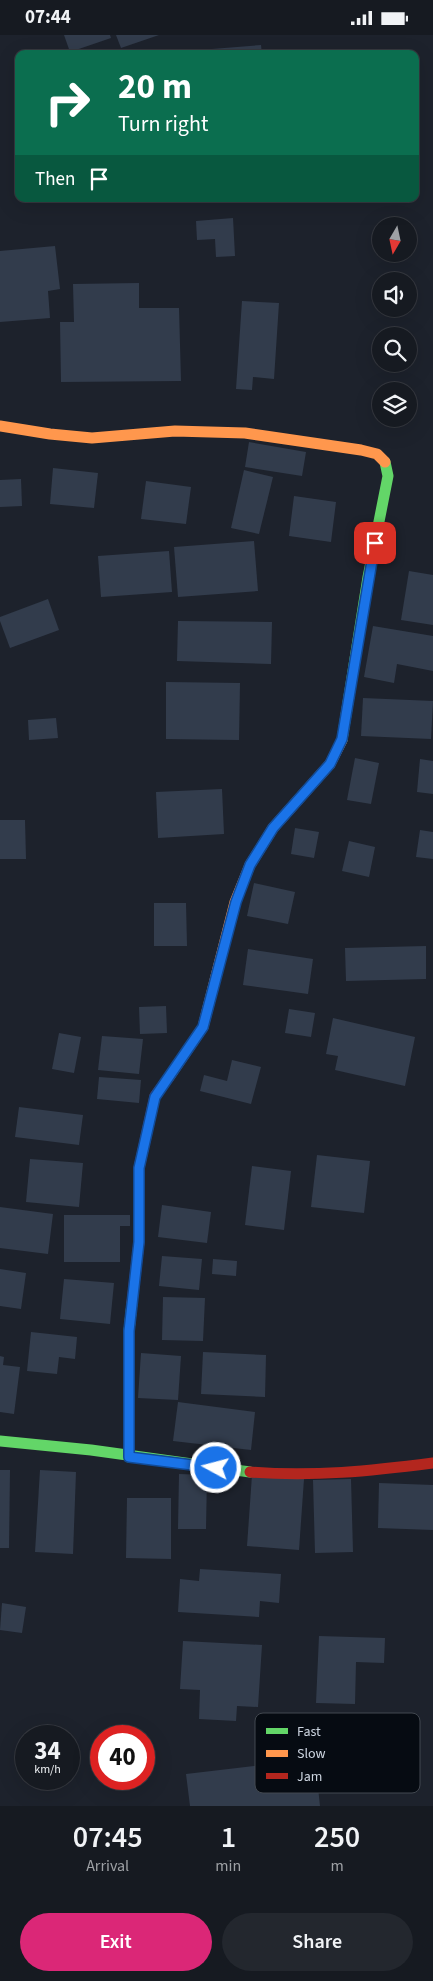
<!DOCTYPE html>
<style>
:root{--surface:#161a21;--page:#23272e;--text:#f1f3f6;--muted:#9ea1a5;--line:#35383f;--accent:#db2777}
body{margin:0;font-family:"Source Sans 3",sans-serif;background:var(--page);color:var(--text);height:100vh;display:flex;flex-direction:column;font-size:19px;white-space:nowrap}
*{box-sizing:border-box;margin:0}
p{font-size:16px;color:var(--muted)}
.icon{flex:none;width:28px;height:28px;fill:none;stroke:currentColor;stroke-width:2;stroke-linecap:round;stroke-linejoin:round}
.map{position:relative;height:1771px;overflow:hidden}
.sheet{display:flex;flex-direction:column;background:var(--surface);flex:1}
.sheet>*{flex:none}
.top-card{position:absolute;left:15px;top:15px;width:404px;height:152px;border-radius:10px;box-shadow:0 5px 20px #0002,0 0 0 1px var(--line);background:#0b6e4f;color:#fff;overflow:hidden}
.needle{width:32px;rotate:189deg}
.buttons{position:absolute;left:372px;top:182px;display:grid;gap:10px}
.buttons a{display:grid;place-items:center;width:45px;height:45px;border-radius:50%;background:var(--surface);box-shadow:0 5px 20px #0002,0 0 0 1px var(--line);font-size:25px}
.speed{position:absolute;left:15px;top:1690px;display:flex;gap:10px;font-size:25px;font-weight:700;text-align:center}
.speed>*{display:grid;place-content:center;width:65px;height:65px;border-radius:50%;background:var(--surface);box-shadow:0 5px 20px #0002,0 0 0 1px var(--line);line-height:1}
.speed small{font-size:12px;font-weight:400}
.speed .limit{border:8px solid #d22;background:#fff;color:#111}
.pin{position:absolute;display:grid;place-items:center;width:42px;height:42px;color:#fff;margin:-21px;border-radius:10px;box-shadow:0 2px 8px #0006}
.me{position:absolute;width:55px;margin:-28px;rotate:277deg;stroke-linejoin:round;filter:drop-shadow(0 0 4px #0008)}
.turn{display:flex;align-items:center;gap:18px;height:105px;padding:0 20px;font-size:22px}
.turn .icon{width:65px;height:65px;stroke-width:2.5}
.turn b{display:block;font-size:35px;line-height:42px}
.then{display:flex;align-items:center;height:48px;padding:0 20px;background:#0003;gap:10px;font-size:19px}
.eta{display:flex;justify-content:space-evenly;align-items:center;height:85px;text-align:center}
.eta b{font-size:30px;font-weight:600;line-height:35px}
.action{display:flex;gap:10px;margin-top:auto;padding:10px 20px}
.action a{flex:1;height:58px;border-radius:30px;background:var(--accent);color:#fff;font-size:20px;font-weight:600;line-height:58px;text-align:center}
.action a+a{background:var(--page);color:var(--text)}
.status{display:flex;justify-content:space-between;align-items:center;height:35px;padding:0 25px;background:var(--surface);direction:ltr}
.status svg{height:14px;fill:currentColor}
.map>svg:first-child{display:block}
</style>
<div class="status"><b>07:44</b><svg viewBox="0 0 49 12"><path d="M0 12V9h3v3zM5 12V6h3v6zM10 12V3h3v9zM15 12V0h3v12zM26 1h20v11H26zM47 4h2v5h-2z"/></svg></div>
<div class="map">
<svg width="433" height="1771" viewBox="0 0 433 1771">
<rect width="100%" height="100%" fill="#1d222c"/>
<g fill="#323c4c">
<polygon points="64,0 110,0 111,3 70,17"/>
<polygon points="116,0 159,0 121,13"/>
<polygon points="261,10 262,19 199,19 199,15"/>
<polygon points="233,183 235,221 216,222 215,204 197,205 196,186"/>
<polygon points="55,211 60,254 48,256 50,283 0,287 0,216"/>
<polygon points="139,248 139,273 179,273 181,346 61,347 60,287 74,287 73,249"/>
<polygon points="242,266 279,268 274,344 253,342 252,355 236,354"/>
<polygon points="249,407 306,417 302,441 245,432"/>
<polygon points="53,433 98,438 94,473 50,469"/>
<polygon points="244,435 273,442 259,499 231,493"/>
<polygon points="21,444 22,471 0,472 0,445"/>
<polygon points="146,446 191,452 186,489 141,484"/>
<polygon points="294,461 336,467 331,507 289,501"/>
<polygon points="254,506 258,556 178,562 174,512"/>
<polygon points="169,516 172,557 101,562 98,521"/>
<polygon points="409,536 433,540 433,590 401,585"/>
<polygon points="48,564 59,595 10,613 0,586 0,582"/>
<polygon points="178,586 272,587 271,629 177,626"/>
<polygon points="373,591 433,601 433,636 397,629 394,648 364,642"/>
<polygon points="166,647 240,648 239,705 166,704"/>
<polygon points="363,663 433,666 431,704 361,701"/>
<polygon points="56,683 58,703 29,705 28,685"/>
<polygon points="355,723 379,728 371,769 347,765"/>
<polygon points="420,724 433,726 433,759 417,757"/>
<polygon points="222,754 224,799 158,803 156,757"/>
<polygon points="0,785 25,785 26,824 0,824"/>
<polygon points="295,793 319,797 314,823 291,819"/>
<polygon points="420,795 433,797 433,824 416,822"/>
<polygon points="349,806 375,812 369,842 342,836"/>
<polygon points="254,848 295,857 288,889 247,881"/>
<polygon points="154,868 186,868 187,911 154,911"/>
<polygon points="426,911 426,944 346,946 345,913"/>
<polygon points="248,914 313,924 308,959 243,950"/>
<polygon points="166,971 167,998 140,999 139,972"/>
<polygon points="289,974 315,978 311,1002 285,998"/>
<polygon points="333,983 415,1002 405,1051 335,1035 338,1021 326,1019"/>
<polygon points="59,998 81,1002 74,1038 52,1034"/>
<polygon points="102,1001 143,1004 139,1039 98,1035"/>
<polygon points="232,1025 261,1032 251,1069 200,1056 204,1040 227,1046"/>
<polygon points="99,1042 141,1045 139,1068 97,1064"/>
<polygon points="19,1072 83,1080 79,1110 15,1102"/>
<polygon points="317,1120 370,1126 364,1178 311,1172"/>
<polygon points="30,1124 83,1128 79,1172 26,1167"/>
<polygon points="252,1131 291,1136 284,1195 245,1190"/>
<polygon points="162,1170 211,1177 207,1208 158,1202"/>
<polygon points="0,1172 53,1179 48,1219 0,1213"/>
<polygon points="64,1180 130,1180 130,1191 120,1191 120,1227 64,1227"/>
<polygon points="162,1221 202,1224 199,1255 159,1251"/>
<polygon points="213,1224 237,1226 236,1241 212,1239"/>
<polygon points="0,1234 26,1238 21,1274 0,1271"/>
<polygon points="64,1244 114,1248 110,1289 60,1284"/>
<polygon points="163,1262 205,1263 203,1306 162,1305"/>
<polygon points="31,1297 77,1302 75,1324 59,1322 57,1339 27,1336"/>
<polygon points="203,1317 266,1320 265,1362 201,1359"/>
<polygon points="141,1318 181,1321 178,1365 138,1363"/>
<polygon points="0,1321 4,1322 3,1330 20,1332 14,1379 0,1377"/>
<polygon points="178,1367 255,1377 251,1415 173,1406"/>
<polygon points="0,1435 10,1435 9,1513 0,1513"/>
<polygon points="40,1435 76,1437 73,1519 35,1517"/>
<polygon points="179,1439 207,1440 206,1494 178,1494"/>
<polygon points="252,1440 304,1444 299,1515 247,1511"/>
<polygon points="351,1444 353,1517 315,1518 313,1445"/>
<polygon points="379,1448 433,1450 433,1495 378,1493"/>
<polygon points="127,1463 171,1463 171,1524 126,1523"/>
<polygon points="200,1534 281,1539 279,1568 260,1566 259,1582 178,1577 180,1544 199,1546"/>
<polygon points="2,1568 26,1572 22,1598 0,1595"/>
<polygon points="319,1601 385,1603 384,1628 356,1627 355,1669 316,1668"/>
<polygon points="183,1606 262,1610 258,1672 237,1671 236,1686 199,1684 200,1655 180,1654"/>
<polygon points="315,1724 320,1771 190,1771 186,1739"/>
</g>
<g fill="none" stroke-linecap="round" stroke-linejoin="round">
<g stroke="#63d668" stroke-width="11">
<polyline points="342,705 368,542 388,441 385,427"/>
<polyline points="0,1406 91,1415 250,1437"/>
<polyline points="129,1422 129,1296 132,1268"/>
</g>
<g stroke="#ff974d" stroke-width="11">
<polyline points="0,391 50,399 92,403 175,396 245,398 361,415 377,419 385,427"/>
<polyline points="169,1042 203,992 235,867 250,830 273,793 330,729 342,705"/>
</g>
<g stroke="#b3261e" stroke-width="11">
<polyline points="132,1268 139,1207 139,1133 155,1061 169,1042"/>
<path d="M250,1437C312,1442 372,1436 433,1428"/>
</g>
</g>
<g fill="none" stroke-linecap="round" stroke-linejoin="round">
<defs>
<polyline id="route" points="216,1433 129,1422 129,1296 139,1207 139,1133 155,1062 203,992 236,867 250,830 273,793 330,729 342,704 375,508"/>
</defs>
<use href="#route" stroke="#114b97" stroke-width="12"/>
<use href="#route" stroke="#1a73e8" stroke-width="9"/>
</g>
<rect x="255" y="1678" width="165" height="80" rx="8" fill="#060b12" stroke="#424850" stroke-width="1"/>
<rect x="266" y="1693" width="22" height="6" fill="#63d668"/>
<rect x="266" y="1715" width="22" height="7" fill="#ff974d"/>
<rect x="266" y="1738" width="22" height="6" fill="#b3261e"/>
<g font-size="14" fill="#cdd5e0">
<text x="297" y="1701">Fast</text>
<text x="297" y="1723">Slow</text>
<text x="297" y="1746">Jam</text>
</g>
</svg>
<div class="buttons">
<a><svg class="needle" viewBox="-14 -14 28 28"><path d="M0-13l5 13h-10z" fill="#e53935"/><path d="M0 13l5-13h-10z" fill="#9ea1a5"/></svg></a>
<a><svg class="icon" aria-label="sound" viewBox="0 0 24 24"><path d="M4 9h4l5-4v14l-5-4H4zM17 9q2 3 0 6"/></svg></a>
<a><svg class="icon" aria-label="search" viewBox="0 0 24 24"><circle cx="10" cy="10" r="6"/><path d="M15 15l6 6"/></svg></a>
<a><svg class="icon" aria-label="layers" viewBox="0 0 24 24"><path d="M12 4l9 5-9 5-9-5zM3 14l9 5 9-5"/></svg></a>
</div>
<div class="speed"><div>34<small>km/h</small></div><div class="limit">40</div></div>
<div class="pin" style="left:375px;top:508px;background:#d93025"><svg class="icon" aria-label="arrive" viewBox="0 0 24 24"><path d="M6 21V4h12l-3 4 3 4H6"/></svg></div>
<svg class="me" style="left:216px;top:1433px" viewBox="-20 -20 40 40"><circle r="17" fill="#1a73e8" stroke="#fff" stroke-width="3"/><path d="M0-11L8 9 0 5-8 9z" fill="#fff"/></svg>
<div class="top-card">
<div class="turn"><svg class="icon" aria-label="right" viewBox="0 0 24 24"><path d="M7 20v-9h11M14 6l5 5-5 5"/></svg><div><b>20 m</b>Turn right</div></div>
<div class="then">Then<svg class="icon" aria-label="arrive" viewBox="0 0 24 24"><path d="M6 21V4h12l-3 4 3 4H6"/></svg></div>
</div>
</div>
<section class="sheet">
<div class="eta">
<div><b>07:45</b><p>Arrival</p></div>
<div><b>1</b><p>min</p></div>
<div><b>250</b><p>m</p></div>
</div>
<div class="action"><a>Exit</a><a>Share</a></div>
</section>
